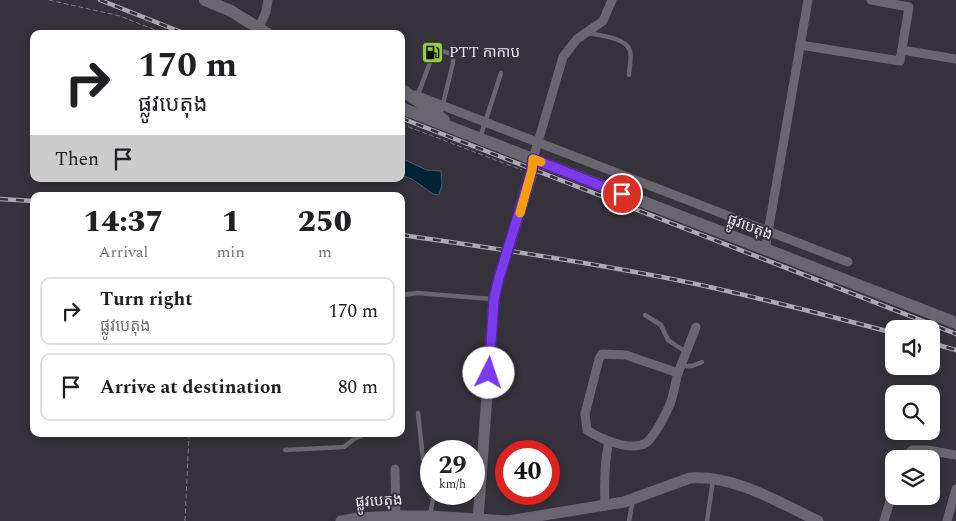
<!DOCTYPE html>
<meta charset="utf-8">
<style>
:root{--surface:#fff;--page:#f6f6f6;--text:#202124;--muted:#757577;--line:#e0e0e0}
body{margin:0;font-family:Spectral,"Noto Sans Khmer",serif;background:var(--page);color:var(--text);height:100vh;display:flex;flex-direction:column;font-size:19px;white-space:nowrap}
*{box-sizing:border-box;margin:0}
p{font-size:16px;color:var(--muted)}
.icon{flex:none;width:28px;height:28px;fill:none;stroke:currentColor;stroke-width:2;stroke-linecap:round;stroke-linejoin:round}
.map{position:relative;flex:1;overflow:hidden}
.sheet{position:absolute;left:30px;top:192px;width:375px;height:245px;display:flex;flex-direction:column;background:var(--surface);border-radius:10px;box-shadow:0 2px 8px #0003}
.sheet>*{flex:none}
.banner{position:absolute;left:30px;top:30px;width:375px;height:152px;border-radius:10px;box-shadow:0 2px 8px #0003;background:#fff;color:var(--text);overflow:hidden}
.buttons{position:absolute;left:885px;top:320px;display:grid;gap:10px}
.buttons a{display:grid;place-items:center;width:55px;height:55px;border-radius:10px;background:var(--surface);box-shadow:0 2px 8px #0003;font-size:25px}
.speed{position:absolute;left:420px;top:440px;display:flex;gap:10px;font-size:25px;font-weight:700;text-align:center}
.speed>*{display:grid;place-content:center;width:65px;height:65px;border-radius:50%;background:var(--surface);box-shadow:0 2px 8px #0003;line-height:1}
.speed small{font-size:12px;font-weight:400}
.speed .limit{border:8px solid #d22;background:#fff;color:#111}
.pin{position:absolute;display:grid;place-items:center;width:42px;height:42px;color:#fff;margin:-21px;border:2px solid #fff;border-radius:50%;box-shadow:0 1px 5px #0007}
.me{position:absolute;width:55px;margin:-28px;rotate:4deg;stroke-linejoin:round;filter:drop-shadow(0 0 4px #0008)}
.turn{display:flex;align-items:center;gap:18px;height:105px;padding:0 25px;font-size:22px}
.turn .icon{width:65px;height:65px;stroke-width:2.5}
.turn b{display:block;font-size:35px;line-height:42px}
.then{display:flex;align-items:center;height:48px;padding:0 25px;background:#0003;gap:10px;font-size:19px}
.eta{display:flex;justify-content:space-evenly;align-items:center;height:85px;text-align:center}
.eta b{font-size:30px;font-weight:800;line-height:35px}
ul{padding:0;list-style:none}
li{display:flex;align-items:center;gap:15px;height:68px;margin:0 10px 8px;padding:0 15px;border:2px solid var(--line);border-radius:10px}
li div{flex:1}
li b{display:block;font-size:19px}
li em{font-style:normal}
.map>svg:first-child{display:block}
</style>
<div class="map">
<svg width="956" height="521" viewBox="0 0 956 521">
<rect width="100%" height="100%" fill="#36323b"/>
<polygon fill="#012334" stroke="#475e6c" points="401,160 405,160 427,170 441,171 442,185 439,195 433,194 412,179 401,175"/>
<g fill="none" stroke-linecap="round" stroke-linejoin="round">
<g stroke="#7e7a82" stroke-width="1" stroke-dasharray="5 2.5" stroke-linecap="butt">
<polyline points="49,0 120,16 165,34"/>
<polyline points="401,124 522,170"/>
<polyline points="185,521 189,434"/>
</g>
<g stroke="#6a6670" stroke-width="4.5">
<path d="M587,33C599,35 627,38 630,51C632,58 629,68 629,75"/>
<polyline points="417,97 434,52 438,50 449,53 453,57 453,63 440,116"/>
<polyline points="480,138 501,73"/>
<polyline points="401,295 417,293 492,299"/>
<polyline points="645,315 661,325 668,340 686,352"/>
<polyline points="682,366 692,366 702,362"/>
<polyline points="418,413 423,459 431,469"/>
<polyline points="285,450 344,447 354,439 366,434"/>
<polyline points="430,515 434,494"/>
<polyline points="629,521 633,500"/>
<polyline points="707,521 713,480"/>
</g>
<g stroke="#6a6670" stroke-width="9">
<polyline points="258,29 266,12 268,0"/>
<polyline points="800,45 900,61 909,7 871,0"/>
<polyline points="902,50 956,59"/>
<polyline points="415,95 848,262"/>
<polyline points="533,159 563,57 577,39 603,21 612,0"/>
<polyline points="765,250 808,0"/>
<path d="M602,354L626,355L678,373C675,383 674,394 670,404C666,414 654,437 646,443C631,452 600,439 587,430L585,414L599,359Z"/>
<polyline points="678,373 696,327"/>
<polyline points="904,459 912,450 927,450 956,455"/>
<polyline points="395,469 396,516"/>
<path d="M605,506C604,484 604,463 609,441"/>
<polyline points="884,521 894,487"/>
<polyline points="947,521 956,489"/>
</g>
<g stroke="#6a6670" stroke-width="11">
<polyline points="478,519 494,299 499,278 533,170 533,159"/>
<path d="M341,521L359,518L396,516H430L508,521L624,502L690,478C733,474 780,503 818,521"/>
</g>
<g stroke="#6a6670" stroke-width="12">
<polyline points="205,0 231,11 268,34"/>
<polyline points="401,89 444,120"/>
<polyline points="401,108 956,323"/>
</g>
<defs>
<g id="rail">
<polyline points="100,0 186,34"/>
<polyline points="401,118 956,334"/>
<polyline points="0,199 34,201"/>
<path d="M401,235C494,248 586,262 677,280C750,295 822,314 894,333"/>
<polyline points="931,343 956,350"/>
</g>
</defs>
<use href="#rail" stroke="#aca9b0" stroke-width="4.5"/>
<use href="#rail" stroke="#36323b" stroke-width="2.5" stroke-dasharray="8" stroke-linecap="butt"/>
</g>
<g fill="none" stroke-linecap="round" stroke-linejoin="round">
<defs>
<polyline id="route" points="489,373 494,299 499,278 532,170 533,159 622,194"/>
</defs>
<use href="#route" stroke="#51269a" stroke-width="12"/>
<use href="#route" stroke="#7c3aed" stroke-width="9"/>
<polyline stroke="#f59e0b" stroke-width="9" points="520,213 532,170 533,159 541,162"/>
</g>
<defs>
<symbol id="fuel-square" viewBox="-11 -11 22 22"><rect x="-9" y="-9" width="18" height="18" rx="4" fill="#93cd3e" stroke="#36323b"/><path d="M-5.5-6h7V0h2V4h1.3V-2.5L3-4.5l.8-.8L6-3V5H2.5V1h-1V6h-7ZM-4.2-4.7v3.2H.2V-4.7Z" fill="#111"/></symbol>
</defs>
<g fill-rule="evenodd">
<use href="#fuel-square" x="420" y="40" width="25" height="25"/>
</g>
<g text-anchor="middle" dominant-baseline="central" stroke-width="4" stroke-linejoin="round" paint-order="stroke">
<g font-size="15" fill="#eae7ed" stroke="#36323b" text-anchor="start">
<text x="449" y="52">PTT កាកាប</text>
</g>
<g font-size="15" fill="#eae7ed" stroke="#36323b">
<text transform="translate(750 227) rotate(21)">ផ្លូវបេតុង</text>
<text transform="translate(379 501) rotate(-3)">ផ្លូវបេតុង</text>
</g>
</g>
</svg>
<div class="buttons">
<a><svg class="icon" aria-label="sound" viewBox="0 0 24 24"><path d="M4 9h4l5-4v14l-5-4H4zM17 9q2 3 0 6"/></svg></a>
<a><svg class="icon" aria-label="search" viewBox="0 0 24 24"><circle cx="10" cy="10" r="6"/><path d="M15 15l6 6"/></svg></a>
<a><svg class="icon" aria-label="layers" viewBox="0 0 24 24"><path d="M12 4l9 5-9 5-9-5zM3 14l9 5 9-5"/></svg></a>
</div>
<div class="speed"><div>29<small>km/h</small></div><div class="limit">40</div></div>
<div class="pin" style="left:622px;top:194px;background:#d93025"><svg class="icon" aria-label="arrive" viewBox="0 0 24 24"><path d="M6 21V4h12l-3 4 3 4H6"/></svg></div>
<svg class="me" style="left:489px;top:373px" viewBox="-20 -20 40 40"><circle r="19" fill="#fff"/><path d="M0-13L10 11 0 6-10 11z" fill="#7c3aed"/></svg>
<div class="banner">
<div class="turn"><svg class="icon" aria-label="right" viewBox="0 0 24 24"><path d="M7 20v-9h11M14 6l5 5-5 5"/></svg><div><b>170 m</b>ផ្លូវបេតុង</div></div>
<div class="then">Then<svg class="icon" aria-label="arrive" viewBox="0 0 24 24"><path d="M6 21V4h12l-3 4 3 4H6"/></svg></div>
</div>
<section class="sheet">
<div class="eta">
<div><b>14:37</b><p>Arrival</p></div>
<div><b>1</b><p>min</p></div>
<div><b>250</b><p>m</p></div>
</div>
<ul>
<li><svg class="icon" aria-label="right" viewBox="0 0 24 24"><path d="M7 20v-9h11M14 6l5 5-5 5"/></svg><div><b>Turn right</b><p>ផ្លូវបេតុង</p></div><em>170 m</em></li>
<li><svg class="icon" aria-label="arrive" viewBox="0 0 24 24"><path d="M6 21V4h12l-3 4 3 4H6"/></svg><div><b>Arrive at destination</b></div><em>80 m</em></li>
</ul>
</section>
</div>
